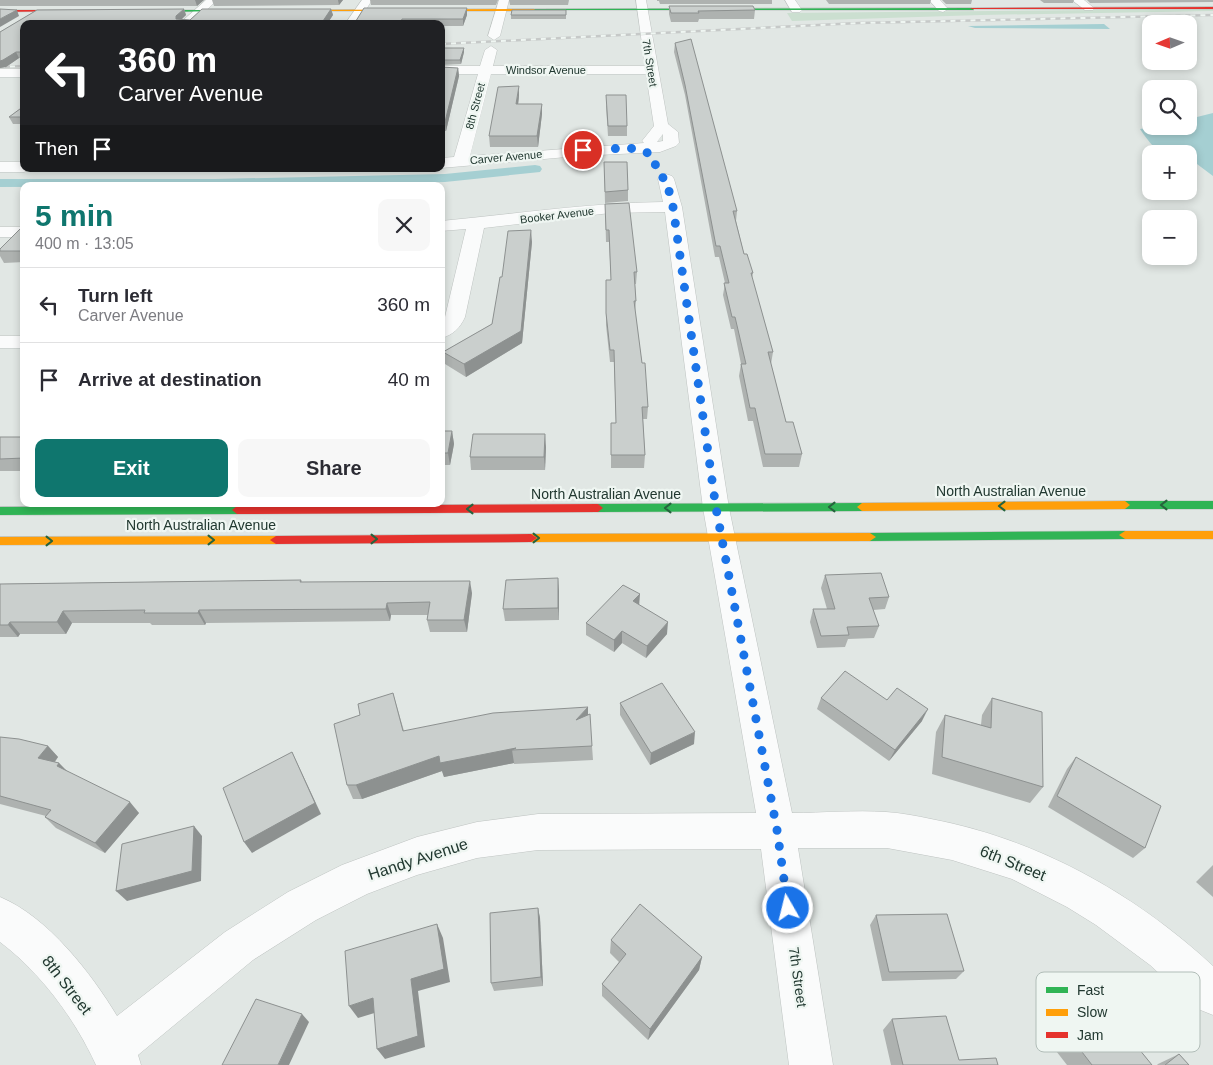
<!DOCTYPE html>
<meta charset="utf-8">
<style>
:root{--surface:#fff;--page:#f7f7f7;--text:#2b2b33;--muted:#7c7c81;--line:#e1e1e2;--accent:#0f766e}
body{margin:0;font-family:Arial,sans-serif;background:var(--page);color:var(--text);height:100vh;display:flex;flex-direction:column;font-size:19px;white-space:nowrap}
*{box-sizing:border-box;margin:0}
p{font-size:16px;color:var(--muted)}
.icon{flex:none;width:28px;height:28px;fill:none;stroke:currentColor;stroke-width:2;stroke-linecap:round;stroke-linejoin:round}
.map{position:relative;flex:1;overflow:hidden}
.sheet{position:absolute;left:20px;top:182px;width:425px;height:325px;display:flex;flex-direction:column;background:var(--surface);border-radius:10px;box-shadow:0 2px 8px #0003}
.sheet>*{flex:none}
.banner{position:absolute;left:20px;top:20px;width:425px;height:152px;border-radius:10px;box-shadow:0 2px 8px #0003;background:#202124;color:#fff;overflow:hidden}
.needle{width:32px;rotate:268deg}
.buttons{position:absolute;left:1142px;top:15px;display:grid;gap:10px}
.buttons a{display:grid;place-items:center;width:55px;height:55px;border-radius:10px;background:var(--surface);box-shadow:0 2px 8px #0003;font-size:25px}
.pin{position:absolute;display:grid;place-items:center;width:42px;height:42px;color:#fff;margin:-21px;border:2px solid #fff;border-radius:50%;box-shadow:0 1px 5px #0007}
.me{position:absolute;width:55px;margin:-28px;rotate:352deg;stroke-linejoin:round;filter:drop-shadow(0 0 4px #0008)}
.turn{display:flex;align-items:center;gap:18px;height:105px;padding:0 15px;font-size:22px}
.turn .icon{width:65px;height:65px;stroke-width:2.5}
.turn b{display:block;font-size:35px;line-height:42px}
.then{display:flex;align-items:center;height:48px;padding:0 15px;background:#0003;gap:10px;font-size:19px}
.round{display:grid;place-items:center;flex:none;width:52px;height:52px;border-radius:10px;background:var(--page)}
.overview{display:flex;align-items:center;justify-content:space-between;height:85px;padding:0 15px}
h1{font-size:30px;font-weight:700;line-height:38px;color:var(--accent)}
.primary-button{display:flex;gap:10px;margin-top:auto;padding:10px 15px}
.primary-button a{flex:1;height:58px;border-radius:10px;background:var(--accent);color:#fff;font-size:20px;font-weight:700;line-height:58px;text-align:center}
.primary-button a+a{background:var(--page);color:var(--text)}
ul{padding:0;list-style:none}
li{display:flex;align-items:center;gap:15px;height:75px;padding:0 15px;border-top:1px solid var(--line)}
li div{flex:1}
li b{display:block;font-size:19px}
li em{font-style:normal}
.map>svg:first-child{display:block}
</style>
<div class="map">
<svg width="1213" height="1065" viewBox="0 0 1213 1065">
<rect width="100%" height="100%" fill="#e1e7e4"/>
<polygon fill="#cbdfd0" points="1213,9 1213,11 981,15 792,21 787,13"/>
<g fill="#a5cfd2">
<polygon points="1104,24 1110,29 975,28 968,26"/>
<path d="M1213,113V176L1197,164L1189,161V154C1160,154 1157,154 1140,129L1155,126H1189V119Z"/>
</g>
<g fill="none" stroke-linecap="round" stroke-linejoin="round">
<polygon fill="#a5cfd2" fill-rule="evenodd" points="535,165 540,166 542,169 540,172 445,182 272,186 0,187 0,179 215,179 445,174"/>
<defs>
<g id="street">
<polygon points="206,0 217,0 192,24 179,24"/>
<polygon points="362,0 372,0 357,24 345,24"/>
<polygon points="499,0 509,0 500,36 494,40 488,36"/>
<path d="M636,0H646L668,124L678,132L679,143L676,146L660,152L578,156L441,168V158L454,157L478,74H441V66H480L485,50L491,46L497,50L493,66H645ZM491,74H646L654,126L642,141L644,143L470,156ZM663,134V141L657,142Z"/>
<polygon points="785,0 795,0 802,10 800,12 792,12"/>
<polygon points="929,0 940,0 948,9 943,12 939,11"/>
<polygon points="1072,0 1084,0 1094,8 1093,10 1085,10"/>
<rect x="0" y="69" width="24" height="8"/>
<polygon points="0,162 24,162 24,169 31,169 24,172 0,172"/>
<path d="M666,174L672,176L674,179L682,207L729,508L792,813C823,813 855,810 886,812C901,813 917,816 931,819C1037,839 1134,893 1213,966V1015L1198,1009L1150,965L1096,925L1067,907L1012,879L952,860L887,848H798L833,1065H789L761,849L538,850L477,858L417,875L367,894L316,920L253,960L138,1055L141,1065H96C75,1019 40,972 0,942V897C48,917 91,973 117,1016L225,932L288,892L342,865L417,837L477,822L538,814L756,813L703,508L665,212L610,213L484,228L465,317C460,328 453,335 441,338V321L445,317L466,229L441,231V221C515,214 589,203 663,202L658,179L660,176Z"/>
<rect x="0" y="227" width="24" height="10"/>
<rect x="0" y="336" width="24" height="12"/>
</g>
<g id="fast">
<polygon points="972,8 974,10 532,10 534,9"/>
<polygon points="144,10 236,10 238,11 146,12"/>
<polygon points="1125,501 1213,501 1213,509 1125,509 1120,505"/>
<polygon points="862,503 867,507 862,511 598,512 593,508 598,504"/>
<polygon points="237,506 242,510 237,514 0,515 0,507"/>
<polygon points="1125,531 1131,535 1125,539 870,541 864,537 870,533"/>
</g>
<g id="slow">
<polygon points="534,9 536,11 292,11 294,10"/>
<polygon points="1125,501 1130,505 1125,509 862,511 857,507 862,503"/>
<polygon points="1125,531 1213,531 1213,539 1125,539 1119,535"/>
<polygon points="870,533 876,537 870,541 531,542 525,538 531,534"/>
<polygon points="276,536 282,540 276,544 0,545 0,537"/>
</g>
<g id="jam">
<polygon points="1213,7 1213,9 970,9 972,8"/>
<polygon points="0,10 71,10 73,11 0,12"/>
<polygon points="598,504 603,508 598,512 237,514 232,510 237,506"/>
<polygon points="531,534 537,538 531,542 276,544 270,540 276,536"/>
</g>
</defs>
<use href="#street" stroke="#bec3c1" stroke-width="1"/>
<use href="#fast" stroke="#bec4c1" stroke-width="1"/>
<use href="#slow" stroke="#bec4c1" stroke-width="1"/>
<use href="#jam" stroke="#bec4c1" stroke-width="1"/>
<use href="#street" fill="#fafbfb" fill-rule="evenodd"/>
<use href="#fast" fill="#30b455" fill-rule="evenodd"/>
<use href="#slow" fill="#ff9f0a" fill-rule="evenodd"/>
<use href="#jam" fill="#e5322d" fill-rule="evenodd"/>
<defs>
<g id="rail">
<polyline points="441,44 859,23 1213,15"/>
<polyline points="0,67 24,66"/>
</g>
</defs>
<use href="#rail" stroke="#c6c9c8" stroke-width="2.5"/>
<use href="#rail" stroke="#eff6f2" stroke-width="2" stroke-dasharray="5" stroke-linecap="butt"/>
</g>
<g fill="#aeb2b0">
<polygon points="0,0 204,0 197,6 0,6"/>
<polygon points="212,0 343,0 339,5 214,6"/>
<polygon points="370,0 498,0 496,5 371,5"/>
<polygon points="509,0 569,0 568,5 510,5"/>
<polygon points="657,0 772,0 772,4 660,4 659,1 657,1"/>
<polygon points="826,0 931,0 930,4 829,4"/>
<polygon points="942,0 972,0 971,4 946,4"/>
<polygon points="1040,0 1074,0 1073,3 1044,3"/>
<polygon points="1087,0 1213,0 1213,2 1090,3"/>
<polygon points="669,6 755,10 754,19 699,19 698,22 671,22 669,14"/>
<polygon points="364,8 467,15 463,26 441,26 441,24 354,24"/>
<polygon points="184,9 186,15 181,19 190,20 202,9 331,9 333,15 327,24 24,24 24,58 19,58 6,67 0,68 0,32 37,10"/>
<polygon points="566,10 566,19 511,19 511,15"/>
<polygon points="675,43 737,211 736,221 744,254 753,273 752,278 773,352 771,364 786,422 802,454 799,467 763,467 753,421 748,421 739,376 741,364 734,329 731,329 723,295 725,283 719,257 715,257 685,95 674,52"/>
<polygon points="464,48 464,52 461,64 441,65 441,54"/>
<polygon points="441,67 458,68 459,76 446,131 441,131"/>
<polygon points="519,96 518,104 542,104 542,114 538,147 490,147 489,136"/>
<polygon points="606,105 627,126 627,136 608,136"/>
<polygon points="24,106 24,124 13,124 9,117"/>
<polygon points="604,162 628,190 628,201 605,203"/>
<polygon points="605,204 637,272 636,284 635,284 636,301 635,312 648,407 647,419 643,419 645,455 644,468 611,468 611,423 616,423 614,362 610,362 606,325 606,280 611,280 609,242 606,242"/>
<polygon points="24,225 24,262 4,263 0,256 0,249"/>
<polygon points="532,242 522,343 466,377 445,364 443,352 492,324 502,277"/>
<polygon points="441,431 452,431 454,444 450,465 441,465"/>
<rect x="0" y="437" width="24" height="34"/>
<polygon points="546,447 545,470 471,470 470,457"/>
<polygon points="825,575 889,597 885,609 873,610 879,626 874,638 848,639 845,647 817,648 810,622 813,609 827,609 821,588"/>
<polygon points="558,578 559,620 505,621 503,609"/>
<polygon points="301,580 302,582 472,593 467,632 430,632 427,620 428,615 391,615 390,621 206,623 205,625 152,625 150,623 72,623 66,634 20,634 18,637 0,637 0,584"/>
<polygon points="640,605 667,634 646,658 622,643 614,652 586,635 586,623"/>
<polygon points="393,693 404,731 588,715 592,746 593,760 514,764 514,763 444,777 442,771 362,799 353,799 347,785 360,715"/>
<polygon points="821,698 887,700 922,721 889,761 817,709"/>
<polygon points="992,698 1043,787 1030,803 932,774 936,732 945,715 981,725 982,715"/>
<polygon points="620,703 694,744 650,765 620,715"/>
<polygon points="0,737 48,746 58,757 55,762 59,763 66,771 139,813 105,853 56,828 45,817 46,816 0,804"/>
<polygon points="1076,757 1145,848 1133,858 1048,807 1067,769"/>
<polygon points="1213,865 1213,897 1196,882"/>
<polygon points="538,908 540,918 543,986 494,991 491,983"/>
<polygon points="876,915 964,971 956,979 882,981 870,925"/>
<polygon points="611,940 702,957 699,970 648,1040 602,996 602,984 619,962 610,953"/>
<polygon points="1099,1000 1152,1065 1067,1065 1046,1038"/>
<polygon points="892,1019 959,1060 998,1065 891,1065 883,1030"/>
<polygon points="1179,1054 1189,1065 1157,1065 1158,1064"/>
</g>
<g fill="#8d9190">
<polygon points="195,0 204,0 197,6"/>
<polygon points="338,0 343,0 339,5"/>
<polygon points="467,8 467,15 463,26 463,19"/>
<polygon points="184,9 186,15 178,23 176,19 176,16"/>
<polygon points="331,9 333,15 327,24 321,24"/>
<polygon points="17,10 19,16 0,27 0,19"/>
<polygon points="464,48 464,52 461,64 460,60"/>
<polygon points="16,52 19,58 6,67 0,68 0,61"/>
<polygon points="458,68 459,76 446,131 445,122"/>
<polygon points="519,86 519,96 517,114 516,104"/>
<polygon points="542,104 542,114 538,147 537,136"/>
<polygon points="531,230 532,242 522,343 466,377 464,364 521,331"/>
<polygon points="452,431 454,444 450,465 448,453"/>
<polygon points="545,434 546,447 545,470 544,457"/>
<polygon points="558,578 559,591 559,620 558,608"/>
<polygon points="470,581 472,593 467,632 464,620"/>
<polygon points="640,594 639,607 633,601"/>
<polygon points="387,603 391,615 390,621 386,609"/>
<polygon points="199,610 206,623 205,625 198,613"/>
<polygon points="63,611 72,623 66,634 57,622"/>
<polygon points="10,622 20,634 18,637 8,625"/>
<polygon points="668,622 667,634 646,658 647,646"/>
<polygon points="622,631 622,643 614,652 614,640"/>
<polygon points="588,707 588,722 576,720"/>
<polygon points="928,709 922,721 889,761 895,750"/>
<polygon points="695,732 694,744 650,765 651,753"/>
<polygon points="48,746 58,757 49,769 38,758"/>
<polygon points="516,748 512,750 514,763 444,777 442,771 362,799 356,785 439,756"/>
<polygon points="292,752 321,814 252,853 244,842"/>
<polygon points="59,763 70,774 57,766"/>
<polygon points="130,802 139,813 105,853 95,843"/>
<polygon points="194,826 202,836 201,881 127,901 116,891"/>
<polygon points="538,908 540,918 543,986 541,977"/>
<polygon points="437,924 443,938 450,982 418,991 425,1047 385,1059 377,1049"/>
<polygon points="702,957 699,970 648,1040 650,1029"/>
<polygon points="373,998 381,1011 358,1018 349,1006"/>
<polygon points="302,1014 309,1022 289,1065 278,1065"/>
</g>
<g fill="#cacfcd" stroke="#8d9190">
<polygon points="669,6 753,6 755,10 698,11 699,13 671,13"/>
<polygon points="364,8 467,8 463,19 402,19 400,24 354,24"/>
<polygon points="0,9 17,10 0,19"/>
<polygon points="184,9 176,16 176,19 190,20 202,9 331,9 321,24 24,24 24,52 16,52 3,60 0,61 0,32 37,10"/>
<polygon points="512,10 566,10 566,15 511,15"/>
<polygon points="691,39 737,211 733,211 744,254 747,254 753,273 751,273 773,352 768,352 786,422 793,422 802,454 765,454 755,408 750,408 741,364 746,364 735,317 732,317 724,283 729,283 720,246 716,246 685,85 675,43"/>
<polygon points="444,48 464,48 460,60 441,60 441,54"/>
<polygon points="441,67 458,68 445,122 441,122"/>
<polygon points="519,86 516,104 542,104 537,136 489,136 498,87"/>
<polygon points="606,95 626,95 627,126 608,126"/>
<polygon points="24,106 24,117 9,117"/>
<polygon points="604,162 627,162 628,190 605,192"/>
<polygon points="629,203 637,272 634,272 636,301 634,301 642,363 645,363 648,407 642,407 645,455 611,455 611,423 616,423 614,350 610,350 606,313 606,280 611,280 609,230 606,230 605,204"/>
<polygon points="24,225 24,251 0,251 0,249"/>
<polygon points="531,230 521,331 464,364 443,352 492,324 500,277 502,277 508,231"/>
<polygon points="441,431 452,431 448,453 441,453"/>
<polygon points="473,434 545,434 544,457 470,457"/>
<polygon points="0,437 24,437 24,458 0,459"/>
<polygon points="881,573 889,597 869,598 879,626 847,627 849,635 821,636 813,609 835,609 825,575"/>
<polygon points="558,578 558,608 503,609 506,580"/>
<polygon points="301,580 300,582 470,581 464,620 427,620 430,602 387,603 386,609 199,610 198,613 144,613 145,610 63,611 57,622 10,622 8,625 0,625 0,584"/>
<polygon points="623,585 640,594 633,601 668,622 647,646 622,631 614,640 586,623"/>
<polygon points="845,671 887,700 897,688 928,709 895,750 821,698"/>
<polygon points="662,683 695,732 651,753 620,703"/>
<polygon points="393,693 403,731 493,713 588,707 576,720 590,714 592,746 512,750 516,748 440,763 439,756 356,785 347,785 334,724 360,715 358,704"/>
<polygon points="992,698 1042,712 1043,787 942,757 945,715 991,728"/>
<polygon points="0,737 19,739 48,746 38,758 59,763 57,766 130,802 95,843 45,817 51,810 0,796"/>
<polygon points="292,752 315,803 244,842 223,788"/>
<polygon points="1076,757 1161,806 1145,848 1057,796"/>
<polygon points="194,826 192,871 116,891 122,844"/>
<polygon points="640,904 702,957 650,1029 602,984 626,954 611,940"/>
<polygon points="538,908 541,977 491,983 490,913"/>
<polygon points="947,914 964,971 889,972 876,915"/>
<polygon points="437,924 444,969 411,979 418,1036 377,1049 373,998 349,1006 345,951"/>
<polygon points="256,999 302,1014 278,1065 222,1065"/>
<polygon points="1099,1000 1152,1065 1092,1065 1062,1026"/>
<polygon points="946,1016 959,1060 996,1058 998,1065 903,1065 892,1019"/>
<polygon points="1179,1054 1189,1065 1165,1065"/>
</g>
<defs><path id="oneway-chevron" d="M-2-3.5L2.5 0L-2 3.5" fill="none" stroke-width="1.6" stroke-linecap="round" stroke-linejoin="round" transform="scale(1.25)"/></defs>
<g stroke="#26633d">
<use href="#oneway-chevron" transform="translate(1164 505) rotate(180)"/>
<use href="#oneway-chevron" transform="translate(1002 506) rotate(180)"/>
<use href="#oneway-chevron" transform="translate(832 507) rotate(180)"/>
<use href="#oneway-chevron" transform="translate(668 508) rotate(180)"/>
<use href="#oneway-chevron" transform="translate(470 509) rotate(180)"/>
<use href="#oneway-chevron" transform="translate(536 538)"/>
<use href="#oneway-chevron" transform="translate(374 539)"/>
<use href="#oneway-chevron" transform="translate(211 540)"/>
<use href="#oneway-chevron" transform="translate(49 541)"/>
</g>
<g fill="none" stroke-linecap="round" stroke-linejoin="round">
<polyline stroke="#1a73e8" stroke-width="9" stroke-dasharray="0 16.2" points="583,150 630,148 652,154 659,176 666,179 673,207 716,508 777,830 788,908"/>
</g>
<g text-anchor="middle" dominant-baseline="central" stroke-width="4.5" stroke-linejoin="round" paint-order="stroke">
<g font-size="11" fill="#213830" stroke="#eff6f2">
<text transform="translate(650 63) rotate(81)">7th Street</text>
<text x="546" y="70">Windsor Avenue</text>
<text transform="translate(475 106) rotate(-75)">8th Street</text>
<text transform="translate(506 157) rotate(-5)">Carver Avenue</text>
<text transform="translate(557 215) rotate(-7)">Booker Avenue</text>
</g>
<g font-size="14" fill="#213830" stroke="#eff6f2">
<text x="1011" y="491">North Australian Avenue</text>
<text x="606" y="494">North Australian Avenue</text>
<text x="201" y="525">North Australian Avenue</text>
<text transform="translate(798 977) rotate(82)">7th Street</text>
</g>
<g font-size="16" fill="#213830" stroke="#eff6f2">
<text transform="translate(418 859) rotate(-18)">Handy Avenue</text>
<text transform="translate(1013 863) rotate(22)">6th Street</text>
<text transform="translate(67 985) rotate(52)">8th Street</text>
</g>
</g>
<rect x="1036" y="972" width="164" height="80" rx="8" fill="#eff6f2" stroke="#b1bdb8" stroke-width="1"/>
<rect x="1046" y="987" width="22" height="6" fill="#30b455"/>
<rect x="1046" y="1009" width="22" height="7" fill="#ff9f0a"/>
<rect x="1046" y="1032" width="22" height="6" fill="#e5322d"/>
<g font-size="14" fill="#213830">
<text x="1077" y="995">Fast</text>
<text x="1077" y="1017">Slow</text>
<text x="1077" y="1040">Jam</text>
</g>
</svg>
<div class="buttons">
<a><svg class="needle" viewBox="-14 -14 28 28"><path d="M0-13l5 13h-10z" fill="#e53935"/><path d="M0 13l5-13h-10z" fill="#7c7c81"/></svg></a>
<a><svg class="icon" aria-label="search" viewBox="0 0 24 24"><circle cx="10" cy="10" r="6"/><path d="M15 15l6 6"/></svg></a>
<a>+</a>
<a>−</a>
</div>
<div class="pin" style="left:583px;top:150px;background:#d93025"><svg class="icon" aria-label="arrive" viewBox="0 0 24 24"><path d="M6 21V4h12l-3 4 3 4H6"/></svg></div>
<svg class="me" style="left:788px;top:908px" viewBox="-20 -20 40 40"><circle r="17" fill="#1a73e8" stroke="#fff" stroke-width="3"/><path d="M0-11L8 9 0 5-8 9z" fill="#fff"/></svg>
<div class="banner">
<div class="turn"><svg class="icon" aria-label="left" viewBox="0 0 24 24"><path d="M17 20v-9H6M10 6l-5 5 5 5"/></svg><div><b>360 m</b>Carver Avenue</div></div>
<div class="then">Then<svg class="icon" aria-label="arrive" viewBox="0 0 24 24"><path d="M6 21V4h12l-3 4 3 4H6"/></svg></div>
</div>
<section class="sheet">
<div class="overview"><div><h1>5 min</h1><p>400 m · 13:05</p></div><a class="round"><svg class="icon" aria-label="close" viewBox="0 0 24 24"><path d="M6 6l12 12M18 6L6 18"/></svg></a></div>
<ul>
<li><svg class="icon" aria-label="left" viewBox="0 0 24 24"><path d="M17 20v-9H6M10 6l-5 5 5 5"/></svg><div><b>Turn left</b><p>Carver Avenue</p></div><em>360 m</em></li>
<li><svg class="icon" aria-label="arrive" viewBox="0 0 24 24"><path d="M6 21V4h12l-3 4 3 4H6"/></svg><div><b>Arrive at destination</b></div><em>40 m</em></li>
</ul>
<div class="primary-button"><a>Exit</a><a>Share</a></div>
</section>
</div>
